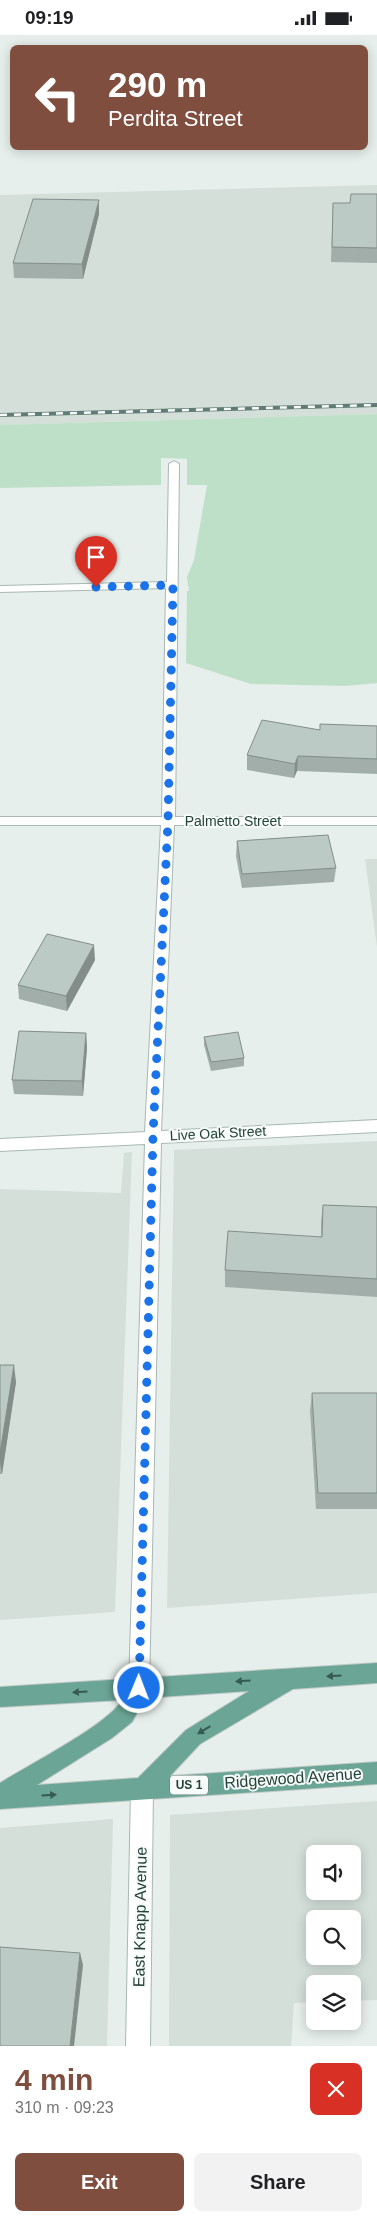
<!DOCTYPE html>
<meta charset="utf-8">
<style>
:root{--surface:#fff;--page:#f2f2f2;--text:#202124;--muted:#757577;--accent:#7f4e3f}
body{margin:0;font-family:Arial,sans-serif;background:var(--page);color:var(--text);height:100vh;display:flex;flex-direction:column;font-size:19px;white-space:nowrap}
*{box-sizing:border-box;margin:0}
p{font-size:16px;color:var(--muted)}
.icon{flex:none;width:28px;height:28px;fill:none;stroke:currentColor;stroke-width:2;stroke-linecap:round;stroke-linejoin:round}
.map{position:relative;height:2011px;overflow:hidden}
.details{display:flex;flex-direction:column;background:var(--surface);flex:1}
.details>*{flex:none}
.banner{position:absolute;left:10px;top:10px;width:358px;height:105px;border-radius:8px;box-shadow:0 2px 12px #0003;background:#7f4e3f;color:#fff;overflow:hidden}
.fabs{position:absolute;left:306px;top:1810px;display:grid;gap:10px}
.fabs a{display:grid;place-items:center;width:55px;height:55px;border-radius:8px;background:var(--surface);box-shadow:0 2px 12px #0003;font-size:25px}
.pin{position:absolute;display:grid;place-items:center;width:42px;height:42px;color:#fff;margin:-51px -21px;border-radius:50% 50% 50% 0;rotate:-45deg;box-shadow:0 0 5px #0007}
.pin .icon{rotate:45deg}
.me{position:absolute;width:55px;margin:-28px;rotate:1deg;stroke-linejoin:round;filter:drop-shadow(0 0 4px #0008)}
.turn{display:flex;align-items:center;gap:18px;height:105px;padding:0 15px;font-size:22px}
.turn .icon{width:65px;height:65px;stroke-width:2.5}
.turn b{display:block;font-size:35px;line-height:42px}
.round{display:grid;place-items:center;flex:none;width:52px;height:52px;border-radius:8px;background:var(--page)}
.head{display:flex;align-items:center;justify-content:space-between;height:85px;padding:0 15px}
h1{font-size:30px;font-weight:800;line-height:38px;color:var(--accent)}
.button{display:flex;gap:10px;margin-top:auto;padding:10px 15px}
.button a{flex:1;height:58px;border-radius:8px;background:var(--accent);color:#fff;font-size:20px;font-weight:800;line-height:58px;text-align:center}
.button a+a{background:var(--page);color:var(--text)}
.status{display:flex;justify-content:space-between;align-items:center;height:35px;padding:0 25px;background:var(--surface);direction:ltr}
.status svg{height:14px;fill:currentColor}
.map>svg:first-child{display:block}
</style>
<div class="status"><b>09:19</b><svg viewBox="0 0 49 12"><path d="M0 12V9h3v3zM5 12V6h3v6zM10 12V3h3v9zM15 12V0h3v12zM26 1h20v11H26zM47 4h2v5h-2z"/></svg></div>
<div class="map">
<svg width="377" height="2011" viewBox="0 0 377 2011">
<rect width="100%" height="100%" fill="#e6efeb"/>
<g fill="#d4dfda" fill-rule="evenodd">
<polygon points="377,150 377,379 0,390 0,160"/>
<polygon points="365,824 377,824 377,912"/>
<polygon points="377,1106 377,1558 167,1573 174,1115"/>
<polygon points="132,1117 115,1577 0,1585 0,1154 121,1158 124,1118"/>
<path d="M377,1766V1965L353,1966L352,1949H315V1967L294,1968L291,2011H169L170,1780ZM315,1819H352V1856H315ZM315,1884H352V1921H315Z"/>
<polygon points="113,1784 107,2011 0,2011 0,1793"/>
</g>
<polygon fill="#bfe0c8" points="377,379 377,648 346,651 251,649 186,628 187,556 189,556 187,542 194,525 207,450 187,450 187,424 161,423 161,450 0,453 0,390"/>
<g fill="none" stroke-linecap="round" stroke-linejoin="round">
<defs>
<g id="minor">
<polygon points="174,426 179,429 175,782 377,782 377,790 174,790 161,1096 377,1085 377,1097 161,1108 149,1653 146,1660 139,1663 132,1660 129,1653 145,1109 0,1116 0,1104 145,1097 161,790 0,790 0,782 162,782 166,553 0,557 0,551 167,547 169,429"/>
<polygon points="142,1743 150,1746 153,1754 150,2011 126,2011 131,1754 134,1746"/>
</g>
<path id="primary" d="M377,1628V1648L293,1654L200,1709L170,1741L377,1727V1749L0,1774V1748C27,1731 109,1689 122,1665L0,1672V1652ZM249,1656L186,1695L138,1743L37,1750L112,1703L132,1687L145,1663Z"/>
</defs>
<use href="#minor" stroke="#a8b8b2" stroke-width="2"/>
<use href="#primary" stroke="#c2cac8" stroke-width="2"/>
<use href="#minor" fill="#fff" fill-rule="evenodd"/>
<use href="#primary" fill="#6aa596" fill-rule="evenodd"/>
<defs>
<polyline id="rail" points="0,380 377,370"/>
</defs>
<use href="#rail" stroke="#5f7d75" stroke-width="4"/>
<use href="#rail" stroke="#f7fbf9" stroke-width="2.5" stroke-dasharray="7" stroke-linecap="butt"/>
</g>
<g fill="#a1aea9">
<polygon points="377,159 377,228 331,227 333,168 350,168"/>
<polygon points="99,179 83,244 14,243 13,228"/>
<polygon points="320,689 377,691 377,739 297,736 294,743 247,735 247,720 320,695"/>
<polygon points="237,806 336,833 334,847 242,853 236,821"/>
<polygon points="95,925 67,976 19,964 18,950"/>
<polygon points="86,998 87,1013 83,1061 14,1059 12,1045"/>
<polygon points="204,1002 244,1023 244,1031 211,1036 204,1010"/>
<polygon points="323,1170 377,1172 377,1262 225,1252 225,1235 321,1202 321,1187"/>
<polygon points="0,1330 16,1347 2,1439 0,1439"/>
<polygon points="312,1358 377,1358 377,1474 316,1474 310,1375"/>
</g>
<g fill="#838d89">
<polygon points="99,165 99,179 83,244 82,229"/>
<polygon points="298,721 297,736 294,743 295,729"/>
<polygon points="94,910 95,925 67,976 66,961"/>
<polygon points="86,998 87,1013 83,1061 82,1046"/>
<polygon points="14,1330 16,1347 2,1439 0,1427 0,1418"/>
<polygon points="80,1918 83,1930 74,2011 70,2011"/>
</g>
<g fill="#bbcac4" stroke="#838d89">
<polygon points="351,159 377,159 377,213 332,212 333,168 350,168"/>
<polygon points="33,164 99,165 82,229 13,228"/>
<polygon points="262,685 320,695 320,689 377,691 377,724 298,721 295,729 247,720"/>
<polygon points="328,800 336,833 242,839 237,806"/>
<polygon points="47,899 94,910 66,961 18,950"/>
<polygon points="19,996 86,998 82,1046 12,1045"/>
<polygon points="238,997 244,1023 211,1027 204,1002"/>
<polygon points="323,1170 377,1172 377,1244 225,1235 228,1196 322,1202"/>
<polygon points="0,1330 14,1330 0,1418"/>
<polygon points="312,1358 377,1358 377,1458 318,1458"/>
<polygon points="0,1912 80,1918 70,2011 0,2011"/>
</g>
<defs><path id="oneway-solid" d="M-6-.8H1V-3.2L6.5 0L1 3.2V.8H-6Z" transform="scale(1.25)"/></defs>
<g fill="#365b51">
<use href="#oneway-solid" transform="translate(334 1641) rotate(176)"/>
<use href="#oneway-solid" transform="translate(243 1646) rotate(176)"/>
<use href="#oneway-solid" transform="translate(80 1657) rotate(176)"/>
<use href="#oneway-solid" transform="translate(204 1695) rotate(149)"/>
<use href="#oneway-solid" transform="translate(49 1760) rotate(-4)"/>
</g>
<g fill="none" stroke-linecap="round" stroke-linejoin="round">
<polyline stroke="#1a73e8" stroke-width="9" stroke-dasharray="0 16.2" points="96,552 173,550 168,786 153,1101 139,1653"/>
</g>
<g text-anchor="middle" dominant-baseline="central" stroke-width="4" stroke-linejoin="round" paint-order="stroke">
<rect fill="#f7fbf9" stroke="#637a73" stroke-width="1" x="170" y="1740.5" width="38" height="19" rx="4"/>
<g font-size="12" font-weight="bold" fill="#24423a">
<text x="189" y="1750">US 1</text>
</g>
<g font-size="14" fill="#24423a" stroke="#f7fbf9">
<text x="233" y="786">Palmetto Street</text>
<text transform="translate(218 1098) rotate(-3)">Live Oak Street</text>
</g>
<g font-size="16" fill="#24423a" stroke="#f7fbf9">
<text transform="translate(293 1743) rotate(-4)">Ridgewood Avenue</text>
<text transform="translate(140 1882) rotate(-89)">East Knapp Avenue</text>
</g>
</g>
</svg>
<div class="fabs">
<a><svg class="icon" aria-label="sound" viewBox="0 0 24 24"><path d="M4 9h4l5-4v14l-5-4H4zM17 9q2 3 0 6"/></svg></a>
<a><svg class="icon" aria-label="search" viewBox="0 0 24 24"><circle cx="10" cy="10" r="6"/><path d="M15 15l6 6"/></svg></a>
<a><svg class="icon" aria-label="layers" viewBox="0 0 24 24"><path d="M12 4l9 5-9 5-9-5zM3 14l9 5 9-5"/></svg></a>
</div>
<div class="pin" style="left:96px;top:552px;background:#d93025"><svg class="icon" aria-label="arrive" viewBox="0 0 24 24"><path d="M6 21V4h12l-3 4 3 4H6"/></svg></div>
<svg class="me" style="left:139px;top:1653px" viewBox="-20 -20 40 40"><circle r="17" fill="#1a73e8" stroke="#fff" stroke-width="3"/><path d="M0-11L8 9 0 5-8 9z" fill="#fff"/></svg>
<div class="banner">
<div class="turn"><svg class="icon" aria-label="left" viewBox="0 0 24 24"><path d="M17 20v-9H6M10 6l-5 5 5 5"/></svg><div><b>290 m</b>Perdita Street</div></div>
</div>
</div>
<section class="details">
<div class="head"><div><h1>4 min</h1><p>310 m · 09:23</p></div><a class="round" style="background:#d93025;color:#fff"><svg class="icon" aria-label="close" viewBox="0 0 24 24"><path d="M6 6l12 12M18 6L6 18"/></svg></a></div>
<div class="button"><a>Exit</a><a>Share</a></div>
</section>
